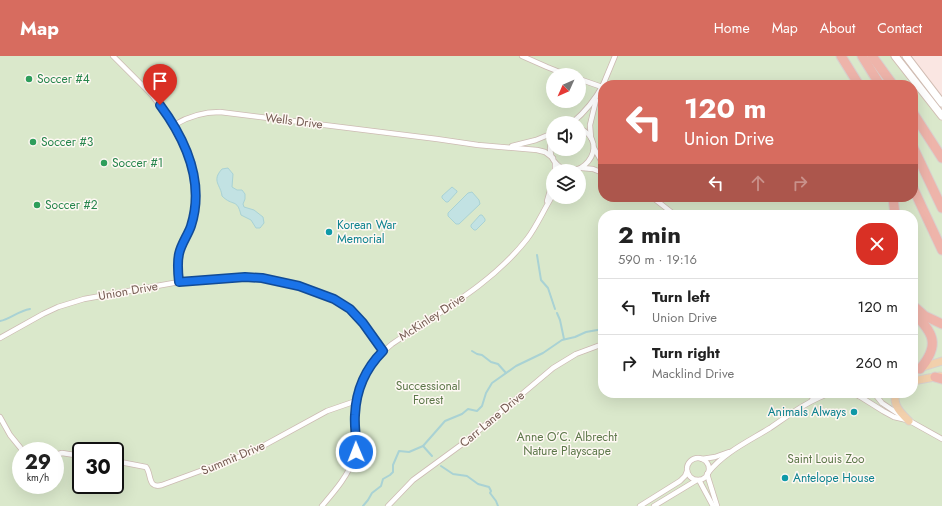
<!DOCTYPE html>
<meta charset="utf-8">
<style>
:root{--surface:#fff;--page:#f2f2f2;--text:#222;--muted:#767676;--line:#e0e0e0;--accent:#d76c5f}
body{margin:0;font-family:Jost,sans-serif;background:var(--page);color:var(--text);height:100vh;display:flex;flex-direction:column;font-size:15px;white-space:nowrap}
*{box-sizing:border-box;margin:0}
p{font-size:13px;color:var(--muted)}
.icon{flex:none;width:22px;height:22px;fill:none;stroke:currentColor;stroke-width:2;stroke-linecap:round;stroke-linejoin:round}
.map{position:relative;flex:1;overflow:hidden}
.panel{position:absolute;left:598px;top:154px;width:320px;height:188px;display:flex;flex-direction:column;background:var(--surface);border-radius:16px;box-shadow:0 4px 16px #0002}
.panel>*{flex:none}
.top-card{position:absolute;left:598px;top:24px;width:320px;height:122px;border-radius:16px;box-shadow:0 4px 16px #0002;background:#d76c5f;color:#fff;overflow:hidden}
.needle{width:26px;rotate:225deg}
.fabs{position:absolute;left:546px;top:12px;display:grid;gap:8px}
.fabs a{display:grid;place-items:center;width:40px;height:40px;border-radius:50%;background:var(--surface);box-shadow:0 4px 16px #0002;font-size:20px}
.speed{position:absolute;left:12px;top:386px;display:flex;gap:8px;font-size:20px;font-weight:700;text-align:center}
.speed>*{display:grid;place-content:center;width:52px;height:52px;border-radius:50%;background:var(--surface);box-shadow:0 4px 16px #0002;line-height:1}
.speed small{font-size:10px;font-weight:400}
.speed .limit{border:2px solid #111;border-radius:6px;background:#fff;color:#111}
.pin{position:absolute;display:grid;place-items:center;width:34px;height:34px;color:#fff;margin:-41px -17px;border-radius:50% 50% 50% 0;rotate:-45deg;box-shadow:0 0 4px #0007}
.pin .icon{rotate:45deg}
.me{position:absolute;width:44px;margin:-22px;rotate:359deg;stroke-linejoin:round;filter:drop-shadow(0 0 3px #0008)}
.turn{display:flex;align-items:center;gap:14px;height:84px;padding:0 20px;font-size:18px}
.turn .icon{width:52px;height:52px;stroke-width:2.5}
.turn b{display:block;font-size:28px;line-height:34px}
.lanes{display:flex;align-items:center;height:38px;padding:0 20px;background:#0003;justify-content:center;gap:20px;direction:ltr}
.lanes .off{opacity:.35}
.round{display:grid;place-items:center;flex:none;width:42px;height:42px;border-radius:16px;background:var(--page)}
.head{display:flex;align-items:center;justify-content:space-between;height:68px;padding:0 20px}
h1{font-size:24px;font-weight:700;line-height:30px}
ul{padding:0;list-style:none}
li{display:flex;align-items:center;gap:12px;height:56px;padding:0 20px;border-top:1px solid var(--line)}
li div{flex:1}
li b{display:block;font-size:15px}
li em{font-style:normal}
header{display:flex;align-items:center;gap:24px;box-sizing:border-box;height:56px;padding:0 20px;background:var(--accent);color:#fff}
header strong{font-size:19px}
nav{display:flex;gap:22px;margin-inline-start:auto;font-size:14px}
.map>svg:first-child{display:block}
</style>
<header>
<strong>Map</strong>
<nav><a>Home</a><a>Map</a><a>About</a><a>Contact</a></nav>
</header>
<div class="map">
<svg width="942" height="450" viewBox="0 0 942 450">
<rect width="100%" height="100%" fill="#fbf4ec"/>
<polygon fill="#fae6e2" points="910,0 942,0 942,41"/>
<path fill="#dae8cb" fill-rule="evenodd" d="M0,0H891L942,65V450H0ZM553,19H579V45H553ZM603,29H913V141H603ZM553,67H579V93H553ZM553,115H579V141H553ZM603,159H913V337H603ZM21,395H55V429H21ZM81,395H115V429H81Z"/>
<g fill="#c2e2e3" stroke="#a9d2d4">
<path d="M228,112L233,118L232,131L237,134H242L245,138V143L243,148L244,151L254,154L263,161L264,167L260,172H256L251,164L241,159C237,142 233,151 222,140C221,129 211,125 222,113Z"/>
<polygon points="452,131 457,135 457,136 448,146 446,146 442,142 442,140"/>
<polygon points="472,136 479,144 480,148 459,168 456,168 448,160 448,157 468,137"/>
<polygon points="480,159 482,159 485,163 485,165 476,174 474,174 471,171 471,169"/>
</g>
<g fill="none" stroke-linecap="round" stroke-linejoin="round">
<g stroke="#a9d2d4" stroke-width="2">
<polyline points="537,199 541,224 548,232 555,253"/>
<polyline points="557,257 560,264 564,283"/>
<path d="M0,265C10,263 18,255 30,253"/>
<polyline points="472,295 477,298 482,299 491,306 498,308 506,317"/>
<polyline points="423,390 432,400"/>
<polyline points="441,410 453,418 467,420 478,428 489,431 491,435 490,437 496,445 498,450"/>
<polyline points="363,450 368,444 372,437 381,430 383,423 390,419 393,416 393,409 399,395 409,396 423,390 445,365 462,358 468,353 477,355 482,350 486,337 492,327 516,310 543,297 562,284 575,281 586,276 603,273"/>
</g>
<defs>
<g id="street">
<path d="M113,0L152,39L174,69C189,60 203,56 220,56L437,83L478,89L537,94L545,96L553,102"/>
<polyline points="522,0 547,11 567,19"/>
<polyline points="579,23 602,31"/>
<polyline points="603,29 615,0"/>
<path d="M572,67C585,56 595,44 603,29"/>
<path d="M174,69C192,103 203,131 191,169C188,179 181,188 179,198C177,207 178,217 179,226"/>
<path d="M553,82C549,89 549,98 554,105C576,134 615,88 579,72"/>
<polyline points="591,82 590,69 596,44"/>
<polyline points="512,90 536,84 553,77"/>
<polyline points="594,92 603,108"/>
<polyline points="582,112 593,113 603,117"/>
<polyline points="555,115 555,107"/>
<polyline points="652,141 675,159"/>
<polyline points="547,145 553,124"/>
<polyline points="0,282 43,258 58,251 84,243 179,226 245,221 282,226 317,236 339,245 350,253 356,259 383,295"/>
<polyline points="849,337 859,340 868,337"/>
<polyline points="874,337 882,347 900,359"/>
<polyline points="859,340 883,355 894,361 907,364"/>
<polyline points="812,344 820,337"/>
<polyline points="0,361 10,379 23,395"/>
<polyline points="908,364 942,383"/>
<polyline points="55,399 62,397 81,400"/>
<circle cx="698" cy="413" r="11"/>
<polyline points="702,403 715,401 729,396"/>
<path d="M115,405L146,411C152,418 147,433 162,429L252,396L327,355L356,345"/>
<path d="M708,417C723,397 749,385 770,372C789,359 809,344 831,337"/>
<polyline points="707,418 717,450"/>
<polyline points="699,424 713,450"/>
<path d="M322,450C334,436 349,419 354,401C357,390 355,379 355,368C354,334 365,309 392,288C439,256 491,229 527,183C537,170 544,153 553,139"/>
<polyline points="388,450 413,424 465,386 553,312 576,298 603,288"/>
<polyline points="640,450 680,425 685,420 687,415"/>
<polyline points="654,450 697,424"/>
</g>
<g id="secondary">
<polyline points="895,0 942,60"/>
<polyline points="906,0 942,47"/>
</g>
<g id="primary">
<polyline points="913,314 942,305"/>
<polyline points="913,325 940,320"/>
<path d="M896,337C892,349 901,357 909,365"/>
</g>
<g id="highway">
<polyline points="841,0 859,29"/>
<polyline points="862,0 880,29"/>
<polyline points="872,0 893,29"/>
<polyline points="913,57 942,102"/>
<polyline points="913,91 942,152"/>
<polyline points="913,132 942,194"/>
<polyline points="893,141 895,159"/>
<polyline points="916,252 925,260 942,268"/>
<path d="M913,256C933,277 941,288 920,313"/>
<polyline points="935,321 942,323"/>
</g>
</defs>
<use href="#street" stroke="#cdbbb3" stroke-width="6"/>
<use href="#secondary" stroke="#d1bdb3" stroke-width="9"/>
<use href="#primary" stroke="#d8d1ce" stroke-width="9"/>
<use href="#highway" stroke="#d8d1ce" stroke-width="11"/>
<use href="#street" stroke="#fff" stroke-width="4.5"/>
<use href="#secondary" stroke="#fff" stroke-width="7"/>
<use href="#primary" stroke="#f2d0ac" stroke-width="7"/>
<use href="#highway" stroke="#eeb4aa" stroke-width="9"/>
</g>
<g fill="none" stroke-linecap="round" stroke-linejoin="round">
<defs>
<path id="route" d="M160,49C186,84 205,126 191,170C188,179 181,188 179,198C177,207 178,217 179,226L245,221L262,222L299,230L334,243L350,253L363,267L383,295C365,313 356,334 355,359C354,371 357,383 356,396"/>
</defs>
<use href="#route" stroke="#114b97" stroke-width="10"/>
<use href="#route" stroke="#1a73e8" stroke-width="7"/>
</g>
<g fill="#2e9e5b" stroke="#fef8f3" stroke-width="1.5">
<circle cx="29" cy="23" r="4"/>
<circle cx="33" cy="86" r="4"/>
<circle cx="104" cy="107" r="4"/>
<circle cx="37" cy="149" r="4"/>
</g>
<g fill="#0f9aa8" stroke="#fef8f3" stroke-width="1.5">
<circle cx="329" cy="176" r="4"/>
<circle cx="854" cy="356" r="4"/>
<circle cx="785" cy="422" r="4"/>
</g>
<g text-anchor="middle" dominant-baseline="central" stroke-width="3" stroke-linejoin="round" paint-order="stroke">
<g font-size="12" fill="#27864d" stroke="#fef8f3" text-anchor="start">
<text x="37" y="23">Soccer #4</text>
<text x="41" y="86">Soccer #3</text>
<text x="112" y="107">Soccer #1</text>
<text x="45" y="149">Soccer #2</text>
</g>
<g font-size="12" fill="#745a51" stroke="#fef8f3">
<text transform="translate(294 65) rotate(7)">Wells Drive</text>
<text transform="translate(128 235) rotate(-10)">Union Drive</text>
<text transform="translate(432 261) rotate(-33)">McKinley Drive</text>
<text transform="translate(492 363) rotate(-40)">Carr Lane Drive</text>
<text transform="translate(233 402) rotate(-23)">Summit Drive</text>
</g>
<g font-size="12" fill="#0d838f" stroke="#fef8f3" text-anchor="start">
<text x="337" y="169">Korean War<tspan x="337" dy="14">Memorial</tspan></text>
<text x="846" y="356" text-anchor="end">Animals Always</text>
<text x="793" y="422">Antelope House</text>
</g>
<g font-size="12" fill="#5d784a" stroke="#fef8f3">
<text x="428" y="330">Successional<tspan x="428" dy="14">Forest</tspan></text>
<text x="567" y="381">Anne O’C. Albrecht<tspan x="567" dy="14">Nature Playscape</tspan></text>
<text x="826" y="403">Saint Louis Zoo</text>
</g>
</g>
</svg>
<div class="fabs">
<a><svg class="needle" viewBox="-14 -14 28 28"><path d="M0-13l5 13h-10z" fill="#e53935"/><path d="M0 13l5-13h-10z" fill="#767676"/></svg></a>
<a><svg class="icon" aria-label="sound" viewBox="0 0 24 24"><path d="M4 9h4l5-4v14l-5-4H4zM17 9q2 3 0 6"/></svg></a>
<a><svg class="icon" aria-label="layers" viewBox="0 0 24 24"><path d="M12 4l9 5-9 5-9-5zM3 14l9 5 9-5"/></svg></a>
</div>
<div class="speed"><div>29<small>km/h</small></div><div class="limit">30</div></div>
<div class="pin" style="left:160px;top:49px;background:#d93025"><svg class="icon" aria-label="arrive" viewBox="0 0 24 24"><path d="M6 21V4h12l-3 4 3 4H6"/></svg></div>
<svg class="me" style="left:356px;top:396px" viewBox="-20 -20 40 40"><circle r="17" fill="#1a73e8" stroke="#fff" stroke-width="3"/><path d="M0-11L8 9 0 5-8 9z" fill="#fff"/></svg>
<div class="top-card">
<div class="turn"><svg class="icon" aria-label="left" viewBox="0 0 24 24"><path d="M17 20v-9H6M10 6l-5 5 5 5"/></svg><div><b>120 m</b>Union Drive</div></div>
<div class="lanes"><svg class="icon" aria-label="left" viewBox="0 0 24 24"><path d="M17 20v-9H6M10 6l-5 5 5 5"/></svg><svg class="icon off" aria-label="ahead" viewBox="0 0 24 24"><path d="M12 20V5M6 11l6-6 6 6"/></svg><svg class="icon off" aria-label="right" viewBox="0 0 24 24"><path d="M7 20v-9h11M14 6l5 5-5 5"/></svg></div>
</div>
<section class="panel">
<div class="head"><div><h1>2 min</h1><p>590 m · 19:16</p></div><a class="round" style="background:#d93025;color:#fff"><svg class="icon" aria-label="close" viewBox="0 0 24 24"><path d="M6 6l12 12M18 6L6 18"/></svg></a></div>
<ul>
<li><svg class="icon" aria-label="left" viewBox="0 0 24 24"><path d="M17 20v-9H6M10 6l-5 5 5 5"/></svg><div><b>Turn left</b><p>Union Drive</p></div><em>120 m</em></li>
<li><svg class="icon" aria-label="right" viewBox="0 0 24 24"><path d="M7 20v-9h11M14 6l5 5-5 5"/></svg><div><b>Turn right</b><p>Macklind Drive</p></div><em>260 m</em></li>
</ul>
</section>
</div>
